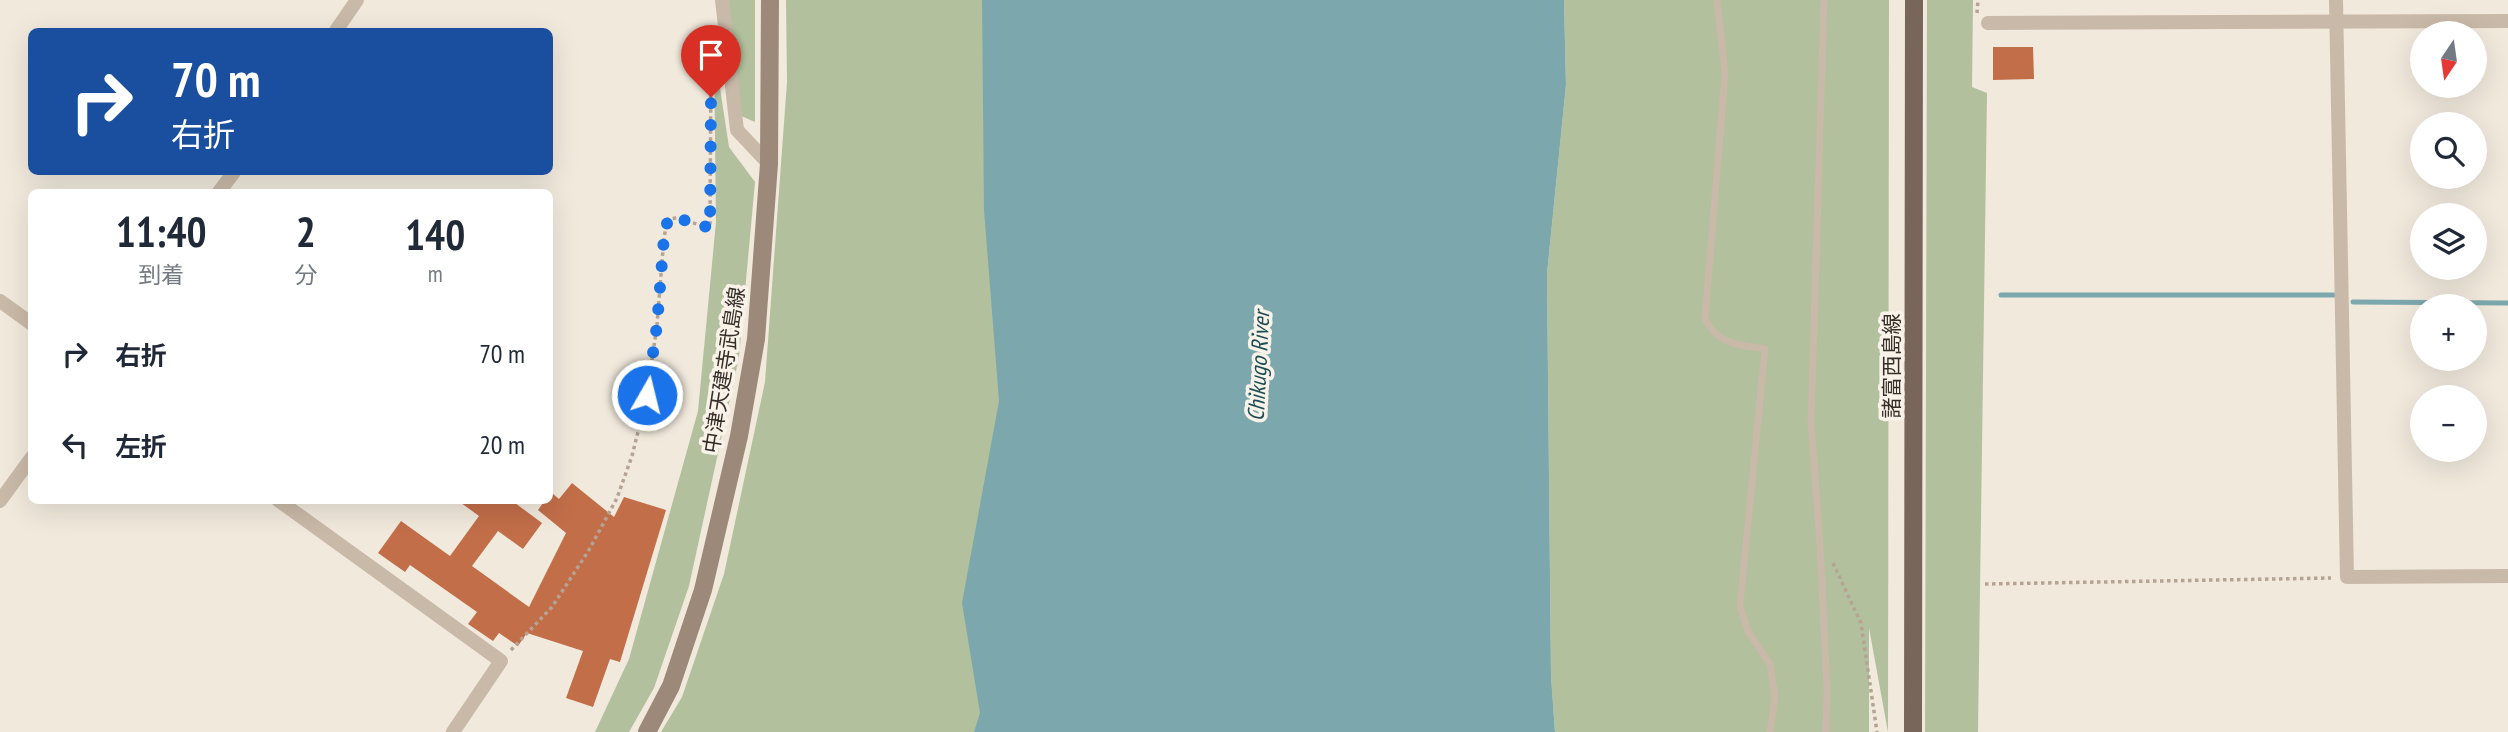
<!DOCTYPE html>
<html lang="ja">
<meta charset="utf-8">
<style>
:root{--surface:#fff;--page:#f6f6f7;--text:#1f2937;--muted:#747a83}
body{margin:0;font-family:"PT Sans Narrow","Noto Sans JP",sans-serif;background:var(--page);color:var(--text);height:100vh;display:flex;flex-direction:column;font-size:26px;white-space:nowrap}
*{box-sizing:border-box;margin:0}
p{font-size:23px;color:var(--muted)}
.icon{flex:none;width:38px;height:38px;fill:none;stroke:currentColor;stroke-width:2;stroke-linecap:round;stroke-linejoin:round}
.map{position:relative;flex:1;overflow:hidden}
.panel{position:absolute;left:28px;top:189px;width:525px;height:315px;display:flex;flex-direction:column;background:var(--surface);border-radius:10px;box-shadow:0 7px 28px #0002}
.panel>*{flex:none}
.hud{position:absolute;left:28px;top:28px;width:525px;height:147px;border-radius:10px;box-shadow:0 7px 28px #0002;background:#1a4fa0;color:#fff;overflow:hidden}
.needle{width:46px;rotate:193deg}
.tools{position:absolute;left:2410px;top:21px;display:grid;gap:14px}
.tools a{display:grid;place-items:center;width:77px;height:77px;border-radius:50%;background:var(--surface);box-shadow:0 7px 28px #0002;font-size:35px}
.pin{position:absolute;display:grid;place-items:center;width:60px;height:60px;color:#fff;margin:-72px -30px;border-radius:50% 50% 50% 0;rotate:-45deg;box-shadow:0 0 7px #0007}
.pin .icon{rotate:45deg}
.me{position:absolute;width:77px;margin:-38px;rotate:8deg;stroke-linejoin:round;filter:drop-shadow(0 0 5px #0008)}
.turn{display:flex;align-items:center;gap:24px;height:147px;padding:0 28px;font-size:32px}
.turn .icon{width:91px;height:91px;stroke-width:2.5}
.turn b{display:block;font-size:49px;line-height:60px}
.eta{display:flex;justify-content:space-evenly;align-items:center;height:119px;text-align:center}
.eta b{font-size:42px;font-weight:700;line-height:49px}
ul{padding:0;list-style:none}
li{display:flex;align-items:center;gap:21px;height:91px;padding:0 28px}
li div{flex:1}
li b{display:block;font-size:26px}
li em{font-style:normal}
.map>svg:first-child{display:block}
</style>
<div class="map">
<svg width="2508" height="732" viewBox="0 0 2508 732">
<rect width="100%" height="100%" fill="#f1e9dc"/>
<g fill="#b2c09d">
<polygon points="728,0 755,0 755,122 739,115"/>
<polygon points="786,0 1017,0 1027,732 661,732 682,697 724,574 765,382 787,82"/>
<polygon points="1564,0 1889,0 1888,732 1869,628 1869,732 1555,732 1551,676 1547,274 1566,85"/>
<polygon points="1927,0 1973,0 1972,87 1987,93 1978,732 1925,732"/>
<polygon points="714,49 729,147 755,182 739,357 689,586 654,688 629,732 595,732 629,659 698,411 716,222"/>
</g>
<polygon fill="#7ca8ad" points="982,0 1564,0 1566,85 1547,274 1551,676 1555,732 974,732 980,713 962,603 999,401 984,210"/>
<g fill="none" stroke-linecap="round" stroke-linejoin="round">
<g stroke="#7ca8ad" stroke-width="5">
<polyline points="2001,295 2334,295"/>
<polyline points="2353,302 2508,303"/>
</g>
</g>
<g fill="#c26e49">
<polygon points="1993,47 2033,47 2034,79 1993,80"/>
<polygon points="572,483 614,517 624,497 666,510 620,662 610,659 593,707 566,698 583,651 527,633 518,646 499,633 493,641 468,624 477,612 410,565 405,572 378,553 401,521 450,556 479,516 457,500 511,500 542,523 523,549 498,531 472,566 529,607 566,533 538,510 545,500 550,500 552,493 559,499"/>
</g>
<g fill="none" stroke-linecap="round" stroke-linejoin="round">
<g stroke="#b5a393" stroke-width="3.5" stroke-dasharray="3.5 3.5" stroke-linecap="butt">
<polyline points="1977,13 1978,0"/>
<polyline points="1833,563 1861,623 1877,732"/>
<polyline points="1985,584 2331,578"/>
<polyline points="511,650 552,607 589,550 617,498 632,456 647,395 657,325 664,237 668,219 677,218 710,228 711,53"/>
</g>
<g stroke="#c9b9a8" stroke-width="7">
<path d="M1717,0L1725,74L1705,319C1719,346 1738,344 1765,349L1740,606L1748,631L1770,664L1775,697L1770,732"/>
<polyline points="1824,0 1811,423 1820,544 1827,688 1826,732"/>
</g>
<g stroke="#c9b9a8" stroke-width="14">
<polyline points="722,0 737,130 769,164"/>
<polyline points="2336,0 2347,577 2508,576"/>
<polyline points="1988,23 2508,21"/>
<polyline points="335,32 357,0"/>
<polyline points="219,192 234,172"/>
<polyline points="0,301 32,324"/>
<polyline points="278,500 501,661 453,732"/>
<polyline points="0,501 32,457"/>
</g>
<polyline stroke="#9d897a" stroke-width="18" points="647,732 671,686 703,590 739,436 756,339 769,164 770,0"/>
<polyline stroke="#78665a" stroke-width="18" points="1913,732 1914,0"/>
</g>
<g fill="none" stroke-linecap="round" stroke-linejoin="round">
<polyline stroke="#1a73e8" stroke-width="12" stroke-dasharray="0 21.6" points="647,395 657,325 664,237 668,219 677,218 710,228 711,97"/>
</g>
<g text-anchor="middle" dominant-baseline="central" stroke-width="7" stroke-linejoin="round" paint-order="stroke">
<g font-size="21" fill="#362e28" stroke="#f9f2e8">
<text transform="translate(1891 366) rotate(-90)">諸富西島線</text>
<text transform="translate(724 370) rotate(-81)">中津天建寺武島線</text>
</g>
<g font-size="23" font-style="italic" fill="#1f4f56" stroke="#f9f2e8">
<text transform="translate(1258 366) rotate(-87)">Chikugo River</text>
</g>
</g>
</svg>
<div class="tools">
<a><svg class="needle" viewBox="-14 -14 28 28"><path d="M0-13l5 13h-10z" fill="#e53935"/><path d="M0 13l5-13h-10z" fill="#747a83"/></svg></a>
<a><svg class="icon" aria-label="search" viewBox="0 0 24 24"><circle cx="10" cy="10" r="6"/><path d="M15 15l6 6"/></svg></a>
<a><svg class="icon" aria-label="layers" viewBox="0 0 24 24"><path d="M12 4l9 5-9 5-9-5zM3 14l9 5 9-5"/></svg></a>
<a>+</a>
<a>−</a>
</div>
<div class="pin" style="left:711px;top:97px;background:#d93025"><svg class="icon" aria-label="arrive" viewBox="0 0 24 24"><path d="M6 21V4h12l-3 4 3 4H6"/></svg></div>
<svg class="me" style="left:647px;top:395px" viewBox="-20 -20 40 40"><circle r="17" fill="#1a73e8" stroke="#fff" stroke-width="3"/><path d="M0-11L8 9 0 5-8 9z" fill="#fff"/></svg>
<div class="hud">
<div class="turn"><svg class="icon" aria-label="right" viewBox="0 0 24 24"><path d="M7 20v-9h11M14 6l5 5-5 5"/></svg><div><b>70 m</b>右折</div></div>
</div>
<section class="panel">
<div class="eta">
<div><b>11:40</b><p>到着</p></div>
<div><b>2</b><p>分</p></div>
<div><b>140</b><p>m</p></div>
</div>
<ul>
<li><svg class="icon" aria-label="right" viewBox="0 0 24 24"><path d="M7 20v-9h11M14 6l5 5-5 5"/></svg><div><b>右折</b></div><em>70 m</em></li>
<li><svg class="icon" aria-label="left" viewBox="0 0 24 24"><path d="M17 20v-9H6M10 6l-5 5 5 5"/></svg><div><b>左折</b></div><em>20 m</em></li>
</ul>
</section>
</div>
